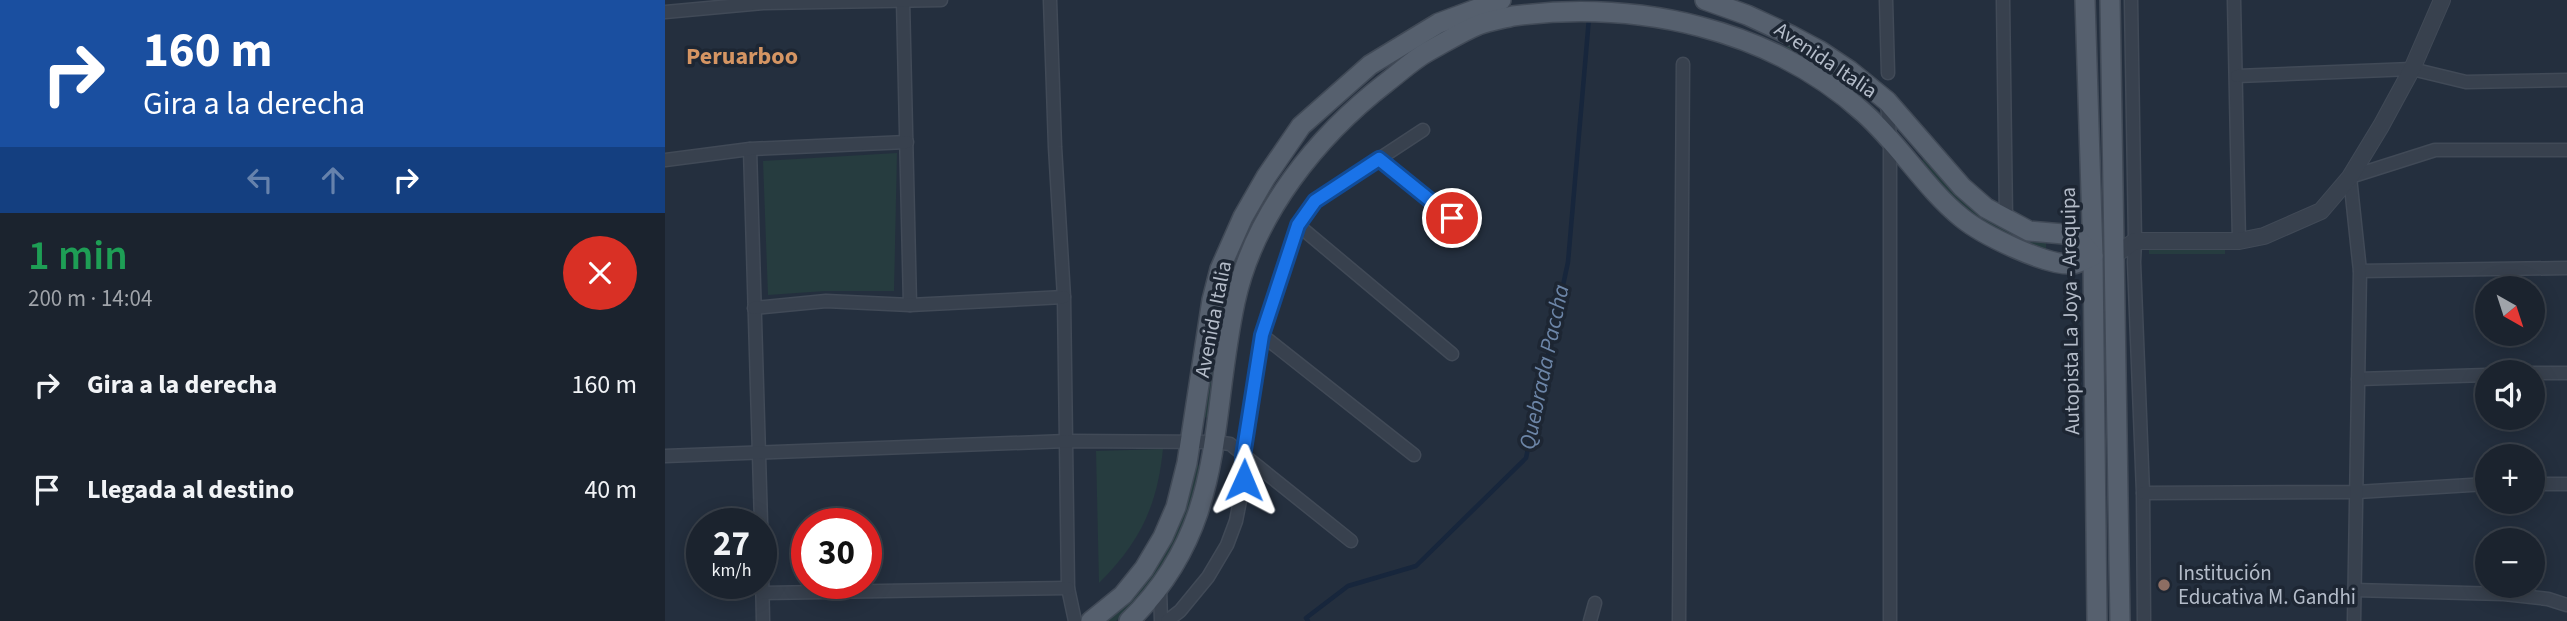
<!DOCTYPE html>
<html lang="es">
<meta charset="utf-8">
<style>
:root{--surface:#1b232e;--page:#242b36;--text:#f1f3f6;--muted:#a0a4aa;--line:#39404a}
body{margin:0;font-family:"Source Sans 3",sans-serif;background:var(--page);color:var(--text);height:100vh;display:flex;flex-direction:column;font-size:26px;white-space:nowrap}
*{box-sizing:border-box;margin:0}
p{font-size:23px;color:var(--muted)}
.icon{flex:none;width:38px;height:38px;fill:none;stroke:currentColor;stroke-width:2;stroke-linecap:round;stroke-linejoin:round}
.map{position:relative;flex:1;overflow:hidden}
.drawer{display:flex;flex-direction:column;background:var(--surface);width:665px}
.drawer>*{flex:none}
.banner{background:#1a4fa0;color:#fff;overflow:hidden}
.needle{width:46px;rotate:141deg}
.buttons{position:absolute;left:1810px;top:276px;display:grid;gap:14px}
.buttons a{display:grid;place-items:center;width:70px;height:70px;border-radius:50%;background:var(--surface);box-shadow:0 4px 18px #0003,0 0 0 2px var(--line);font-size:35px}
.speed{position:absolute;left:21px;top:508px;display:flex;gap:14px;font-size:35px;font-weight:700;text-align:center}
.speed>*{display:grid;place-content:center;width:91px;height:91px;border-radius:50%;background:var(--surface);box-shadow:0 4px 18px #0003,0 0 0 2px var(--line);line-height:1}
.speed small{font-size:18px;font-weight:400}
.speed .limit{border:10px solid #d22;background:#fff;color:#111}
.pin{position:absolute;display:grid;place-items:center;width:60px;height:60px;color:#fff;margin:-30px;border:4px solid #fff;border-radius:50%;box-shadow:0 2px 7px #0007}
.me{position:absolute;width:77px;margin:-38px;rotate:1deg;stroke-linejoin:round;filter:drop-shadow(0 0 5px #0008)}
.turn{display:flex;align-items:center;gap:24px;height:147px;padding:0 28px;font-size:32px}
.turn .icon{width:91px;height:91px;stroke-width:2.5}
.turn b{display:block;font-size:49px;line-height:60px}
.lanes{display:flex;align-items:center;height:66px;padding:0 28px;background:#0003;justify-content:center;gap:35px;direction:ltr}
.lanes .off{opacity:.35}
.round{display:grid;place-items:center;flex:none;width:74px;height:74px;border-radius:37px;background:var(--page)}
.summary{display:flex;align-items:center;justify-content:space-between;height:119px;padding:0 28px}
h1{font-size:42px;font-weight:600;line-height:52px;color:#1e9e55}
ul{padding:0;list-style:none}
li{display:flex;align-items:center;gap:21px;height:105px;padding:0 28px}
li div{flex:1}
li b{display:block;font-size:26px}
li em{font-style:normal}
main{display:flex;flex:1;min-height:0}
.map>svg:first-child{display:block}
</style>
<main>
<section class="drawer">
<div class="banner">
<div class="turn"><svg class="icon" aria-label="right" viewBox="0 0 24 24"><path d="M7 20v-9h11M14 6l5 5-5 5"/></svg><div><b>160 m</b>Gira a la derecha</div></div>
<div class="lanes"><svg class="icon off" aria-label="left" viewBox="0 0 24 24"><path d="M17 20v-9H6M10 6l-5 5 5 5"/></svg><svg class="icon off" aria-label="ahead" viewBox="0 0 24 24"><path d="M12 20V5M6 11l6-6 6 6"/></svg><svg class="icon" aria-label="right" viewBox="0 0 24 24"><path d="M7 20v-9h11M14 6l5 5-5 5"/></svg></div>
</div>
<div class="summary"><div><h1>1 min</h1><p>200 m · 14:04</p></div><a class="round" style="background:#d93025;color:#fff"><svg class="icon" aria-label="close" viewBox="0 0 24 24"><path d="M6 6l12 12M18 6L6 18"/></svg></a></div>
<ul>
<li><svg class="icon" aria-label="right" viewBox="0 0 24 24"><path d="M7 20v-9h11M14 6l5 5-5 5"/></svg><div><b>Gira a la derecha</b></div><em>160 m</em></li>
<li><svg class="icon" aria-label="arrive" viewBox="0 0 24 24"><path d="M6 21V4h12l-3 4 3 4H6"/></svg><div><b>Llegada al destino</b></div><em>40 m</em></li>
</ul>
</section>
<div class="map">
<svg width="1902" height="621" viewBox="0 0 1902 621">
<rect width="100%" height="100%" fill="#242f3e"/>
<g fill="#263c3f">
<polygon points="1123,43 1159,63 1199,95 1198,100 1168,74 1121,49"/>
<polygon points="232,153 229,291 160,291 103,295 98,161"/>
<path d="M1260,158L1361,237L1381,243V250C1322,231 1296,208 1256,161Z"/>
<polygon points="585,220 591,223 545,418 538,417 555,301 563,271"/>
<rect x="1484" y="250" width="76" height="4"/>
<path d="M498,449C492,507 475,542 434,583L431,451Z"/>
<path d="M531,465L537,466L530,497L504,559L461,612L451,621H442C494,579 519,531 531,465Z"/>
</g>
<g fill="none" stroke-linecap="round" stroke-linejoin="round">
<polyline stroke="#17263c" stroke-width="4.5" points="643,621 641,618 683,586 751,566 861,458 903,262 924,18"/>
<defs>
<g id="minor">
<polyline points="238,0 245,305"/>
<polyline points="385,0 390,147 399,297 403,588 410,621"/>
<polyline points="1221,0 1223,73"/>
<polyline points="1338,0 1341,219"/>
<polyline points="1466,0 1470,241 1469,262 1478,493 1479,621"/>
<polyline points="1569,0 1574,241"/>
<polyline points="0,12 98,3 276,0"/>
<polyline points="1572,76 1747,69 1801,82 1902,80"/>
<polyline points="1222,103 1225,137 1225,621"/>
<polyline points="85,149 96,523"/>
<polyline points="714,159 806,233"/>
<polyline points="0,160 85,149 242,142"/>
<polyline points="633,225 787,354"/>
<polyline points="1695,271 1902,268"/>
<polyline points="89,308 161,301 245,305 399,297"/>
<polyline points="597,335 749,455"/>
<polyline points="1867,373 1902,373"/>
<polyline points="1693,379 1822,375"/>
<polyline points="0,456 402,441 550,442 565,444 686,541"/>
<polyline points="1867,484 1902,484"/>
<polyline points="1478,493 1692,492 1822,484"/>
<polyline points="96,524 98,621"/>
<polyline points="495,588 496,621"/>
<polyline points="1689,590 1839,594 1883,599 1902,605"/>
<polyline points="98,593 403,588"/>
<polyline points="502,621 515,611 543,577 562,545 571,521 579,480 578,456 597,335 633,225 650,201 758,130"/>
<polyline points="925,621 930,603"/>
<polyline points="1014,621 1018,64"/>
<polyline points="1689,621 1695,271 1685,177 1770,150 1902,150"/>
</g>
<polyline id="tertiary" points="1450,255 1470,241 1574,241 1599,236 1656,211 1685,177 1716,126 1747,69 1777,0"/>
<g id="primary">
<polyline points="1420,0 1428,256 1432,621"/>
<polyline points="1445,0 1455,621"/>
<polyline points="426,621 458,595 479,569 498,537 511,507 522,463 547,300 555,269 578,217 601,177 636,126 705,65 774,23 836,0"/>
<path d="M464,621C562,526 544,423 570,302C589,214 652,136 722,82C735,72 748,60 762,52C779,43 796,32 813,25C824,21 836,19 848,16C973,0 1105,28 1199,113C1235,145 1260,188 1297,218C1318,235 1381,266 1408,264C1414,263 1423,258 1428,256L1410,235L1364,231L1321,208L1297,187L1222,101L1185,71L1155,51L1125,35L1082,15L1040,0"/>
</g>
</defs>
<use href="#minor" stroke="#414a57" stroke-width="15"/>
<use href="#tertiary" stroke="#414a57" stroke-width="18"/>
<use href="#primary" stroke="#414a57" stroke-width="22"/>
<use href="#minor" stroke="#38414e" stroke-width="12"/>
<use href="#tertiary" stroke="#38414e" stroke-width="16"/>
<use href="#primary" stroke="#56606e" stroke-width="19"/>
</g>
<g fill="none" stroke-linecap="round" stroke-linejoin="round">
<defs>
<polyline id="route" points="579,480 578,456 597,335 633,225 650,201 714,159 787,218"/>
</defs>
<use href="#route" stroke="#114b97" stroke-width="18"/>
<use href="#route" stroke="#1a73e8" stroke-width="12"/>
</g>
<circle fill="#8d6e63" stroke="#1d2633" stroke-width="2.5" cx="1499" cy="585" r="7"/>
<g text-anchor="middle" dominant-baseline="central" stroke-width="7" stroke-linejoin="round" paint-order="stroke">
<g font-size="21" fill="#b4bcc9" stroke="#1d2633">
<text transform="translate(1161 60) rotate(34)">Avenida Italia</text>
<text transform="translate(1405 311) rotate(-91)">Autopista La Joya - Arequipa</text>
<text transform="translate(548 319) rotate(-79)">Avenida Italia</text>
</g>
<g font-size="21" fill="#b4bcc9" stroke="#1d2633" text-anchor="start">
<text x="1513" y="573">Institución<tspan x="1513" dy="24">Educativa M. Gandhi</tspan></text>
</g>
<g font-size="23" font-style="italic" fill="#6d86a8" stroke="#1d2633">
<text transform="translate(879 367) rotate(-78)">Quebrada Paccha</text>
</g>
<g font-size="24" font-weight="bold" fill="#d59563" stroke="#1d2633">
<text x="77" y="56">Peruarboo</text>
</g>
</g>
</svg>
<div class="buttons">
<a><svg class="needle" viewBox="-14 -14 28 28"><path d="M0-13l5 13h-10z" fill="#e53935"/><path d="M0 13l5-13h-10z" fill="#a0a4aa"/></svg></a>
<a><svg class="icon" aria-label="sound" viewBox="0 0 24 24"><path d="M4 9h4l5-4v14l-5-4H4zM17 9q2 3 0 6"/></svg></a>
<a>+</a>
<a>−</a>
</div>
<div class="speed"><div>27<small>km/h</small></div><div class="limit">30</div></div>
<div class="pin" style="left:787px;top:218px;background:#d93025"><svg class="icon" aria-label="arrive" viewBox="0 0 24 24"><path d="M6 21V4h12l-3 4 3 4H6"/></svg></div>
<svg class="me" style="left:579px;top:480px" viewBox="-20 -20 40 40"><path d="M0-17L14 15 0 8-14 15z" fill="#1a73e8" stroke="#fff" stroke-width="4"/></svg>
</div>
</main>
